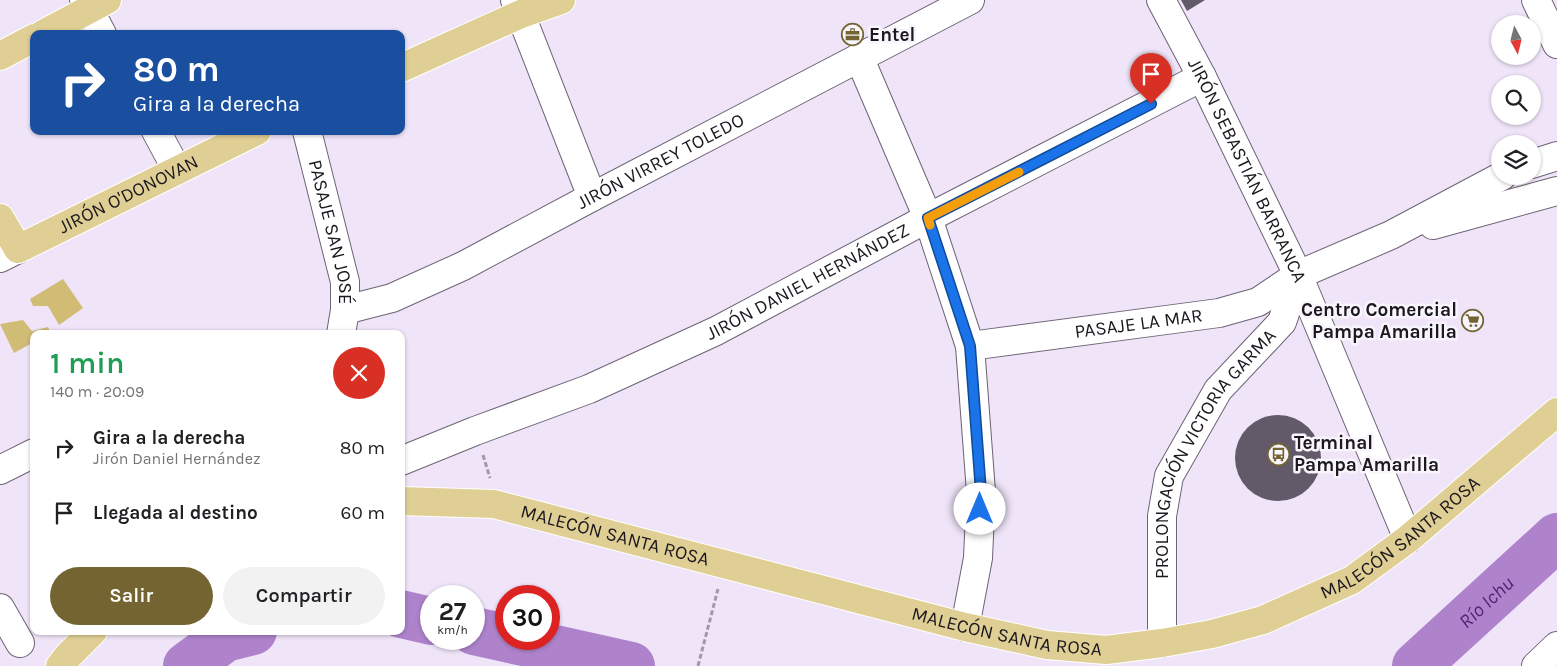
<!DOCTYPE html>
<html lang="es">
<meta charset="utf-8">
<style>
:root{--surface:#fff;--page:#f2f2f2;--text:#202124;--muted:#757577;--accent:#736432}
body{margin:0;font-family:Karla,sans-serif;background:var(--page);color:var(--text);height:100vh;display:flex;flex-direction:column;font-size:19px;white-space:nowrap}
*{box-sizing:border-box;margin:0}
p{font-size:16px;color:var(--muted)}
.icon{flex:none;width:28px;height:28px;fill:none;stroke:currentColor;stroke-width:2;stroke-linecap:round;stroke-linejoin:round}
.map{position:relative;flex:1;overflow:hidden}
.details{position:absolute;left:30px;top:330px;width:375px;height:305px;display:flex;flex-direction:column;background:var(--surface);border-radius:10px;box-shadow:0 1px 4px #0004}
.details>*{flex:none}
.top-card{position:absolute;left:30px;top:30px;width:375px;height:105px;border-radius:10px;box-shadow:0 1px 4px #0004;background:#1a4fa0;color:#fff;overflow:hidden}
.needle{width:32px;rotate:173deg}
.fabs{position:absolute;left:1491px;top:15px;display:grid;gap:10px}
.fabs a{display:grid;place-items:center;width:50px;height:50px;border-radius:50%;background:var(--surface);box-shadow:0 1px 4px #0004;font-size:25px}
.speed{position:absolute;left:420px;top:585px;display:flex;gap:10px;font-size:25px;font-weight:700;text-align:center}
.speed>*{display:grid;place-content:center;width:65px;height:65px;border-radius:50%;background:var(--surface);box-shadow:0 1px 4px #0004;line-height:1}
.speed small{font-size:12px;font-weight:400}
.speed .limit{border:8px solid #d22;background:#fff;color:#111}
.pin{position:absolute;display:grid;place-items:center;width:42px;height:42px;color:#fff;margin:-51px -21px;border-radius:50% 50% 50% 0;rotate:-45deg;box-shadow:0 0 5px #0007}
.pin .icon{rotate:45deg}
.me{position:absolute;width:55px;margin:-28px;rotate:0deg;stroke-linejoin:round;filter:drop-shadow(0 0 4px #0008)}
.turn{display:flex;align-items:center;gap:18px;height:105px;padding:0 20px;font-size:22px}
.turn .icon{width:65px;height:65px;stroke-width:2.5}
.turn b{display:block;font-size:35px;line-height:42px}
.round{display:grid;place-items:center;flex:none;width:52px;height:52px;border-radius:26px;background:var(--page)}
.headline{display:flex;align-items:center;justify-content:space-between;height:85px;padding:0 20px}
h1{font-size:30px;font-weight:600;line-height:38px;color:#1e9e55}
.primary-button{display:flex;gap:10px;margin-top:auto;padding:10px 20px}
.primary-button a{flex:1;height:58px;border-radius:30px;background:var(--accent);color:#fff;font-size:20px;font-weight:600;line-height:58px;text-align:center}
.primary-button a+a{background:var(--page);color:var(--text)}
ul{padding:0;list-style:none}
li{display:flex;align-items:center;gap:15px;height:65px;padding:0 20px}
li div{flex:1}
li b{display:block;font-size:19px}
li em{font-style:normal}
.map>svg:first-child{display:block}
</style>
<div class="map">
<svg width="1557" height="666" viewBox="0 0 1557 666">
<rect width="100%" height="100%" fill="#efe4f8"/>
<g fill="#d1bc76">
<polygon points="63,279 83,308 59,325 48,306 33,306 30,299"/>
<polygon points="23,320 32,331 48,327 51,334 34,334 34,342 14,353 0,324"/>
</g>
<g fill="none" stroke-linecap="round" stroke-linejoin="round">
<g stroke="#ae83cc" stroke-width="48">
<polyline points="401,614 431,621"/>
<polyline points="474,631 506,638"/>
<polyline points="510,639 631,666"/>
<polyline points="187,666 225,638 253,631"/>
<path id="s1" d="M1416,666L1557,537"/>
</g>
</g>
<g fill="#625969">
<polygon points="1181,0 1205,0 1187,11"/>
<circle cx="1278" cy="458" r="43"/>
</g>
<g fill="none" stroke-linecap="round" stroke-linejoin="round">
<defs>
<g id="minor">
<polyline points="84,0 102,34"/>
<polyline points="515,0 592,197"/>
<path id="s2" d="M1161,0L1202,77L1298,275L1408,539"/>
<polyline points="1536,0 1557,44"/>
<polyline points="859,57 928,218 970,346 981,492 978,558 965,627"/>
<polyline points="156,131 177,170"/>
<path id="s3" d="M307,131L345,282V310L341,334"/>
<polyline points="1532,164 1557,156"/>
<polyline points="1433,225 1557,191"/>
<polyline points="0,258 18,249"/>
<path id="s4" d="M345,310L392,298L463,266L592,197L970,0"/>
<path id="s5" d="M970,346L1219,313L1258,302L1298,275L1391,235L1502,176"/>
<path id="s6" d="M401,461L475,431L589,389L716,331L928,218L1202,77"/>
<polyline points="0,470 34,453"/>
<polyline points="0,608 20,643"/>
<path id="s7" d="M1162,643V516L1169,476L1218,390L1282,322L1298,275"/>
<polyline points="1536,666 1557,646"/>
</g>
<g id="major">
<polyline points="43,34 107,0"/>
<polyline points="0,56 34,38"/>
<polyline points="401,68 521,14 561,0"/>
<path id="s8" d="M0,218L18,249L257,131"/>
<path id="s9" d="M401,501L494,504L965,627L1047,645L1106,650L1162,643L1212,634L1263,620L1352,580L1408,539L1557,412"/>
<polyline points="60,666 68,656 93,631"/>
</g>
</defs>
<use href="#minor" stroke="#6d6474" stroke-width="30"/>
<use href="#major" stroke="#fff" stroke-width="30"/>
<g stroke="#a199a8" stroke-width="3" stroke-dasharray="5 2.5" stroke-linecap="butt">
<polyline points="483,455 490,478"/>
<polyline points="698,666 718,589"/>
</g>
<use href="#minor" stroke="#fff" stroke-width="28"/>
<use href="#major" stroke="#e0cf94" stroke-width="28"/>
</g>
<g fill="none" stroke-linecap="round" stroke-linejoin="round">
<defs>
<polyline id="route" points="980,509 981,492 970,346 928,218 1151,104"/>
</defs>
<use href="#route" stroke="#114b97" stroke-width="12"/>
<use href="#route" stroke="#1a73e8" stroke-width="9"/>
<polyline stroke="#f59e0b" stroke-width="9" points="930,225 928,218 1019,172"/>
</g>
<defs>
<symbol id="office-ring" viewBox="-11 -11 22 22"><circle r="9.5" fill="#f9f5fc" stroke="#736432" stroke-width="1.5"/><path d="M-6-3h4V-5.5h4V-3h4V5H-6ZM-1-4.5V-3h2v-1.5ZM-6 0V1H6V0Z" fill="#736432"/></symbol>
<symbol id="supermarket-ring" viewBox="-11 -11 22 22"><circle r="9.5" fill="#f9f5fc" stroke="#736432" stroke-width="1.5"/><path d="M-6-5.5h2.5l.6 2H6L4.5 2H-2.5L-4.4-4H-6ZM-1.5 3.2a1.3 1.3 0 1 0 .1 0ZM3 3.2a1.3 1.3 0 1 0 .1 0Z" fill="#736432"/></symbol>
<symbol id="bus-ring" viewBox="-11 -11 22 22"><circle r="9.5" fill="#f9f5fc" stroke="#736432" stroke-width="1.5"/><path d="M-5-6H5V4H4V6H2V4H-2V6H-4V4H-5ZM-3.5-4V0h7V-4ZM-3.5 1.2v1.5H-2V1.2ZM2 1.2v1.5H3.5V1.2Z" fill="#736432"/></symbol>
</defs>
<g fill-rule="evenodd">
<use href="#office-ring" x="840" y="22" width="25" height="25"/>
<use href="#supermarket-ring" x="1460" y="308" width="25" height="25"/>
<use href="#bus-ring" x="1266" y="442" width="25" height="25"/>
</g>
<g text-anchor="middle" dominant-baseline="central" stroke-width="5" stroke-linejoin="round" paint-order="stroke">
<g font-size="19" font-weight="bold" fill="#1c181f" stroke="#f9f5fc" text-anchor="start">
<text x="869" y="35">Entel</text>
<text x="1457" y="310" text-anchor="end">Centro Comercial<tspan x="1457" dy="22">Pampa Amarilla</tspan></text>
<text x="1294" y="443">Terminal<tspan x="1294" dy="22">Pampa Amarilla</tspan></text>
</g>
<g font-size="19" fill="#1c181f" stroke="#f9f5fc">
<text stroke="none"><textPath href="#s4" startOffset="350">JIRÓN VIRREY TOLEDO</textPath></text>
<text stroke="none"><textPath href="#s2" startOffset="191">JIRÓN SEBASTIÁN BARRANCA</textPath></text>
<text stroke="none"><textPath href="#s8" startOffset="159">JIRÓN O'DONOVAN</textPath></text>
<text stroke="none"><textPath href="#s3" startOffset="104">PASAJE SAN JOSÉ</textPath></text>
<text stroke="none"><textPath href="#s6" startOffset="445">JIRÓN DANIEL HERNÁNDEZ</textPath></text>
<text stroke="none"><textPath href="#s5" startOffset="170">PASAJE LA MAR</textPath></text>
<text stroke="none"><textPath href="#s7" startOffset="205">PROLONGACIÓN VICTORIA GARMA</textPath></text>
<text stroke="none"><textPath href="#s9" startOffset="218">MALECÓN SANTA ROSA</textPath></text>
<text stroke="none"><textPath href="#s9" startOffset="1044">MALECÓN SANTA ROSA</textPath></text>
<text stroke="none"><textPath href="#s9" startOffset="622">MALECÓN SANTA ROSA</textPath></text>
</g>
<g font-size="20" font-style="italic" fill="#5a2179" stroke="#f9f5fc">
<text stroke="none"><textPath href="#s1" startOffset="95">Río Ichu</textPath></text>
</g>
</g>
</svg>
<div class="fabs">
<a><svg class="needle" viewBox="-14 -14 28 28"><path d="M0-13l5 13h-10z" fill="#e53935"/><path d="M0 13l5-13h-10z" fill="#757577"/></svg></a>
<a><svg class="icon" aria-label="search" viewBox="0 0 24 24"><circle cx="10" cy="10" r="6"/><path d="M15 15l6 6"/></svg></a>
<a><svg class="icon" aria-label="layers" viewBox="0 0 24 24"><path d="M12 4l9 5-9 5-9-5zM3 14l9 5 9-5"/></svg></a>
</div>
<div class="speed"><div>27<small>km/h</small></div><div class="limit">30</div></div>
<div class="pin" style="left:1151px;top:104px;background:#d93025"><svg class="icon" aria-label="arrive" viewBox="0 0 24 24"><path d="M6 21V4h12l-3 4 3 4H6"/></svg></div>
<svg class="me" style="left:980px;top:509px" viewBox="-20 -20 40 40"><circle r="19" fill="#fff"/><path d="M0-13L10 11 0 6-10 11z" fill="#1a73e8"/></svg>
<div class="top-card">
<div class="turn"><svg class="icon" aria-label="right" viewBox="0 0 24 24"><path d="M7 20v-9h11M14 6l5 5-5 5"/></svg><div><b>80 m</b>Gira a la derecha</div></div>
</div>
<section class="details">
<div class="headline"><div><h1>1 min</h1><p>140 m · 20:09</p></div><a class="round" style="background:#d93025;color:#fff"><svg class="icon" aria-label="close" viewBox="0 0 24 24"><path d="M6 6l12 12M18 6L6 18"/></svg></a></div>
<ul>
<li><svg class="icon" aria-label="right" viewBox="0 0 24 24"><path d="M7 20v-9h11M14 6l5 5-5 5"/></svg><div><b>Gira a la derecha</b><p>Jirón Daniel Hernández</p></div><em>80 m</em></li>
<li><svg class="icon" aria-label="arrive" viewBox="0 0 24 24"><path d="M6 21V4h12l-3 4 3 4H6"/></svg><div><b>Llegada al destino</b></div><em>60 m</em></li>
</ul>
<div class="primary-button"><a>Salir</a><a>Compartir</a></div>
</section>
</div>
